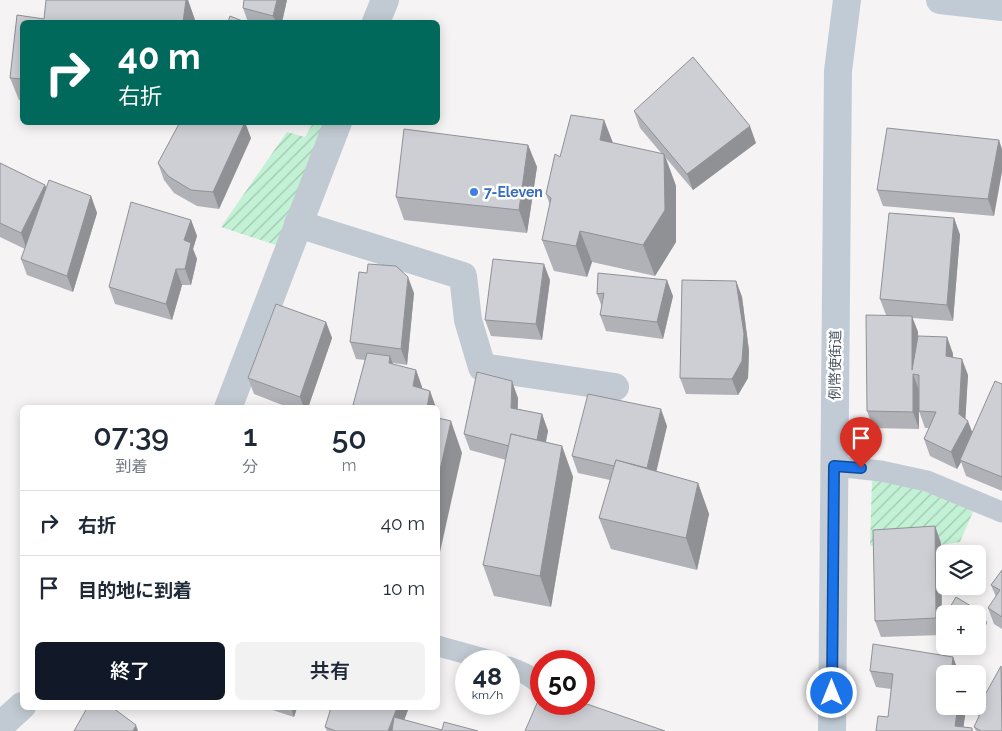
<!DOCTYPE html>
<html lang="ja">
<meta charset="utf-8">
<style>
:root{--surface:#fff;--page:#f2f2f3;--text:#1f2937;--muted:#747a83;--line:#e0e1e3;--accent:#111827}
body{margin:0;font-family:Raleway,"Noto Sans JP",sans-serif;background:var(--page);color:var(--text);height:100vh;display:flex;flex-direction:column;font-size:19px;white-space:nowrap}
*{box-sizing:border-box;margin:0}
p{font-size:16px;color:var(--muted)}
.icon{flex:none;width:28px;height:28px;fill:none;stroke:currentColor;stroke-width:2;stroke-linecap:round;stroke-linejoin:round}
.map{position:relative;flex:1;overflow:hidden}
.sheet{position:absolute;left:20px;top:405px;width:420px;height:305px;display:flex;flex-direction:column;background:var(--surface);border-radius:8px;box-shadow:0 2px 12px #0003}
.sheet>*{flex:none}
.hud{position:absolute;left:20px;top:20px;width:420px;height:105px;border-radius:8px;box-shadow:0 2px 12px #0003;background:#00695c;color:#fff;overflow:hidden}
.fabs{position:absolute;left:936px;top:545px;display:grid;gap:10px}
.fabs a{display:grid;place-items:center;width:50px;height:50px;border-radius:8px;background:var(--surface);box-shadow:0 2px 12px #0003;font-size:25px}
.speed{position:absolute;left:455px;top:650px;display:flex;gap:10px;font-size:25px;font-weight:700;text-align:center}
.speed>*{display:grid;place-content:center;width:65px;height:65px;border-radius:50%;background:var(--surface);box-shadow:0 2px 12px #0003;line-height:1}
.speed small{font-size:12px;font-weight:400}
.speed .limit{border:8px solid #d22;background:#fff;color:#111}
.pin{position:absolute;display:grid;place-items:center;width:42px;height:42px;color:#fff;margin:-51px -21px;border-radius:50% 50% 50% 0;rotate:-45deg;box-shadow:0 0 5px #0007}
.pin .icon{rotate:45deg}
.me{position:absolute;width:55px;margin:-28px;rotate:0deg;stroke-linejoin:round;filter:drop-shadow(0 0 4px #0008)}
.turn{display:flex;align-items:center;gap:18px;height:105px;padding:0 15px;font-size:22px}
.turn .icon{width:65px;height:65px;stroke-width:2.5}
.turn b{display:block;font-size:35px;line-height:42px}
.eta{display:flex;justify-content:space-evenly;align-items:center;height:85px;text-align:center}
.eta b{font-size:30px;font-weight:600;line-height:35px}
.cta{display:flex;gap:10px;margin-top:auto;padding:10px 15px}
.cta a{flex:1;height:58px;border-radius:8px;background:var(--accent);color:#fff;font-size:20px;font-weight:600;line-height:58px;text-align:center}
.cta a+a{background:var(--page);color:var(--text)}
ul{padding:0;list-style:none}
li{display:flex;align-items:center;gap:15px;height:65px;padding:0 15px;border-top:1px solid var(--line)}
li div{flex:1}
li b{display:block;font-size:19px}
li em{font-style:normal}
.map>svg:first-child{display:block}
</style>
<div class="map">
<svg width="1002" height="731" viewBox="0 0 1002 731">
<defs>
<pattern id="garden-furrows" width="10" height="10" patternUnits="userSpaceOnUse" patternTransform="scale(1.25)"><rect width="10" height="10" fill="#c3f1d5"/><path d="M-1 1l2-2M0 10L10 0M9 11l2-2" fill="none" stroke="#a0c6b0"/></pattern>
</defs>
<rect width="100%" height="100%" fill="#f5f3f3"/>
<g fill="url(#garden-furrows)">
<polygon points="313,123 325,123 279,246 221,227 287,132 305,137"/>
<polygon points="885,479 975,507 960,542 941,545 941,543 870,546 872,481"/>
</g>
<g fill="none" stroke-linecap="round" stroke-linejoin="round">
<g stroke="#c1cad2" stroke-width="21">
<polyline points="834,466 881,471 927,481 1002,512"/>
<polyline points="438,646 492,661"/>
<path d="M509,667C520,671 535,677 541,687"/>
</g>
<g stroke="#c1cad2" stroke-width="28">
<polyline points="376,22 385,0"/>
<polyline points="298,224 463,276 468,320 482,367 615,387"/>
<polyline points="228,408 338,122"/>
<polyline points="0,726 22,706"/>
</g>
<g stroke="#c1cbd6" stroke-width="28">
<polyline points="940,0 1002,7"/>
<polyline points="832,731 838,71 847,0"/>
</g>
</g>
<g fill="#b0b2b7">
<polygon points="46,0 188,0 195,20 195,22 22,22 22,100 19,100 10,78 17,15 44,19"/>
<polygon points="244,0 287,0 282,22 248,22 243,8"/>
<polygon points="634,111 756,143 693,190 666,158 676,186 676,242 655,276 592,262 587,277 554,271 542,240 550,205 546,194 560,157 604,120 613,143 662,154 640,128"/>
<polygon points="251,138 219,209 197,206 174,193 164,180 158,163"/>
<polygon points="999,140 994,216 883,206 877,190"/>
<polygon points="528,145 537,167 527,233 404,220 396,197"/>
<polygon points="0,163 45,185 46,187 91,196 97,213 73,292 27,275 21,259 25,249 0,237"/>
<polygon points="954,218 960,235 953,321 912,318 918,332 918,337 947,337 953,354 953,357 968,375 965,419 972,432 1002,384 1002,491 966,476 961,462 957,469 930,456 924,439 929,428 925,428 919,411 919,390 919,429 873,428 867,411 886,315 880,299"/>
<polygon points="191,220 197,236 193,249 197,259 191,285 182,285 172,320 115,304 109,287"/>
<polygon points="367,273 414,293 407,365 393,363 393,364 416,370 422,387 422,388 430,391 436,408 354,408 353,405 365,360 356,359 350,342"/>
<polygon points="598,273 673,296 663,339 606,331 600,315 602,307 597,294"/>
<polygon points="550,280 542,340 491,336 485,320"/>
<polygon points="736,281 742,297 749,351 748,378 738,395 686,394 680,378"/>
<polygon points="326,322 332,338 308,408 290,408 254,394 248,378"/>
<polygon points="518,398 518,409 542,414 548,431 546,442 562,446 573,477 551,607 494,596 483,565 506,460 470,450 464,434"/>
<polygon points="667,426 656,471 698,483 709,514 697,570 611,549 599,518 610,480 578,473 572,456"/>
<polygon points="935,526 941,543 942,621 945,615 945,636 942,635 881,637 875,621"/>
<polygon points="1002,570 1002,629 994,624 988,608 996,597 991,585"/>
<polygon points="953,657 959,674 945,674 945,706 962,706 965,716 963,727 972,728 973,731 876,731 888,717 891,689 876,687 870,671"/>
<polygon points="1002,667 1002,731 976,731 974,727 979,717 976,711"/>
<polygon points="266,708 297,708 294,717"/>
<polygon points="328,708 407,708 408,710 404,720 442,730 478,731 327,731 325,727 330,711"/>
</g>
<g fill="#909195">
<polygon points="186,0 188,0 195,20 195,22 183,22"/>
<polygon points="277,0 287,0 282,22 276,22 273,16"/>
<polygon points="604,120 616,151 600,140"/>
<polygon points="245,122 251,138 219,209 213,192"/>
<polygon points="750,126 756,143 693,190 687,174"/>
<polygon points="999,140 1002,149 1002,172 994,216 988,199"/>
<polygon points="528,145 537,167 527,233 519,210"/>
<polygon points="664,154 676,186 676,242 655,276 643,245"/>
<polygon points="45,185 51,201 27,250 21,233"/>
<polygon points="91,196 97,213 73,292 67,276"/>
<polygon points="954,218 960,235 953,321 947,305"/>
<polygon points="191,220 197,236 193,249 197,259 191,285 185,269 184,240"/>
<polygon points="580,231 592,262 587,277 576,246"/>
<polygon points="544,264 550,280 542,340 536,324"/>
<polygon points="176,269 182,285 172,320 166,304"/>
<polygon points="408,277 414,293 407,365 401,349"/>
<polygon points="667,280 673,296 663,339 657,322"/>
<polygon points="736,281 742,297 749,351 748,378 738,395 732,379"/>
<polygon points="912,316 918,332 918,375 912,370"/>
<polygon points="326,322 332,338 308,408 304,408 300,397"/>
<polygon points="947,337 953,354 952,372 946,356"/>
<polygon points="390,356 396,373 389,363"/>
<polygon points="962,359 968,375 965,426 968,421 974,437 960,460 961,462 957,469 951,452 959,414"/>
<polygon points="416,370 422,387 419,402 413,386"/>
<polygon points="913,374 919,390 919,429 913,412"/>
<polygon points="512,381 518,398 517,424 511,408"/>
<polygon points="430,391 436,408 427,408"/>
<polygon points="661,409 667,426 652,490 646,473"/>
<polygon points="542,414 548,431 540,469 534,453"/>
<polygon points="451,421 462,453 438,561 438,479"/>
<polygon points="562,446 573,477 551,607 540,576"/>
<polygon points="698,483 709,514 697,570 686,538"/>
<polygon points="935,526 941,543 942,627 939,626 936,618"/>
<polygon points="984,614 987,623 978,641 978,626"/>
<polygon points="953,657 959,673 959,674 951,674"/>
<polygon points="958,706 962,706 965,716 963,731 955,726"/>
<polygon points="291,708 297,708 294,717"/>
<polygon points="397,708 407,708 408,710 400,731 388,731"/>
<polygon points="136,725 138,731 133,731"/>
</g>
<g fill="#cdcfd5" stroke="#909195">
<polygon points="46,0 186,0 183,22 22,22 22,79 10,78 17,15 44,19"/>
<polygon points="244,0 277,0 273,16 243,8"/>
<polygon points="230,16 245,22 228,22"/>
<polygon points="693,57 750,126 687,174 634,111"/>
<polygon points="571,115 604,120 600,140 664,154 665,210 643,245 580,231 576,246 542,240 551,198 546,194 555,154 560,157"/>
<polygon points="180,122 245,122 213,192 191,190 168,176 158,163"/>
<polygon points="887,128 999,140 988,199 877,190"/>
<polygon points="404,129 528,145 519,210 396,197"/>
<polygon points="0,163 45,185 21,233 0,223"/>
<polygon points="49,180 91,196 67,276 21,259"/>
<polygon points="131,202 191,220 184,240 191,243 185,269 176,269 166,304 109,287"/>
<polygon points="889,213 954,218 947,305 880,299"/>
<polygon points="493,259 544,264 536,324 485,320"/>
<polygon points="368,264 396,266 408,277 401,349 350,342 359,272 367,273"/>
<polygon points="598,273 667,280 657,322 600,315 604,293 597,294"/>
<polygon points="682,280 736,281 744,334 742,361 732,379 680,378"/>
<polygon points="276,304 326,322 300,397 248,378"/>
<polygon points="866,315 912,316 912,370 918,336 947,337 946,356 962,359 959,414 968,421 951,452 924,439 936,412 919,411 919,375 913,374 913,412 867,411"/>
<polygon points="367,353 390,356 389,363 416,370 413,386 430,391 427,408 365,408 353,405"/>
<polygon points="477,372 512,381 511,408 542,414 537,440 511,434 509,446 464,434"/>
<polygon points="995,381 1002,384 1002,477 960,460"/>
<polygon points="588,394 661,409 647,468 616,460 614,466 572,456"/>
<polygon points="438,418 451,421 438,479"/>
<polygon points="511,434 562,446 540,576 483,565"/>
<polygon points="616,460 698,483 686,538 599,518"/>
<polygon points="935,526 936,618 875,621 873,530"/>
<polygon points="1002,570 1002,617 988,608 1000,590 991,585"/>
<polygon points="956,597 984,614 978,626 978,614 946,614"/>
<polygon points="945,615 945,628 939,626"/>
<polygon points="873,644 953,657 951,674 945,674 945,706 958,706 955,726 972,728 972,731 876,731 878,716 888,717 893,674 870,671"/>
<polygon points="1001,666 1002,731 981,731 974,727 981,712 976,711"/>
<polygon points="541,694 541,704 584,704 584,703 665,731 525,731"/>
<polygon points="87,708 113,708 136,725 133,731 74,731"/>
<polygon points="331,708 397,708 388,731 336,731 325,727"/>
<polygon points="394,717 442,730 444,722 478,731 392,731"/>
</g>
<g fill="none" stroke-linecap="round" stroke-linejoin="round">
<defs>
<polyline id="route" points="832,693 834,466 861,468"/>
</defs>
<use href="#route" stroke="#114b97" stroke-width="12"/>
<use href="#route" stroke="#1a73e8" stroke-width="9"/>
</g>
<circle fill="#3f7fe0" stroke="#fff" stroke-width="2" cx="474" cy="192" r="5"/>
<g text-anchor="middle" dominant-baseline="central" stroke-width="5" stroke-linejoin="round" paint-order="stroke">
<g font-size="14" font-weight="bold" fill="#366cbe" stroke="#fff" text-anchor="start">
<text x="484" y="192">7-Eleven</text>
</g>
<g font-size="14" fill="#4a5661" stroke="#fff">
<text transform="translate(835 365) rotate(-89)">例幣使街道</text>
</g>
</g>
</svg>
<div class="fabs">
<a><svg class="icon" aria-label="layers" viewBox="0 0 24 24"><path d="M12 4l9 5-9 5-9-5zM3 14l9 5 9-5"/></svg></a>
<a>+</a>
<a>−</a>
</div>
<div class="speed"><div>48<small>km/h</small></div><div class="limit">50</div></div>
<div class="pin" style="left:861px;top:468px;background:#d93025"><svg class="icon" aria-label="arrive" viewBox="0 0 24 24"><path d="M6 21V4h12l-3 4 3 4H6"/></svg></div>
<svg class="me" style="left:832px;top:693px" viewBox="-20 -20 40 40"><circle r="17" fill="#1a73e8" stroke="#fff" stroke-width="3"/><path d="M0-11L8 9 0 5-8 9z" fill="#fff"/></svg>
<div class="hud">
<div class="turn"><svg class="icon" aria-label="right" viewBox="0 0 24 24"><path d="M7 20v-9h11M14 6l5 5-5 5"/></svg><div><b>40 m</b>右折</div></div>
</div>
<section class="sheet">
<div class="eta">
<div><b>07:39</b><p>到着</p></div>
<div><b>1</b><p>分</p></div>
<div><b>50</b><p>m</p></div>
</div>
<ul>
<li><svg class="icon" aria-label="right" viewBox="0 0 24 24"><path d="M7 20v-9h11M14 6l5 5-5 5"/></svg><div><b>右折</b></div><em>40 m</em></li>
<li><svg class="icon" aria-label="arrive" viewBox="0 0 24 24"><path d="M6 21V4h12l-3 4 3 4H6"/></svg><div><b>目的地に到着</b></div><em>10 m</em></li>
</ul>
<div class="cta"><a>終了</a><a>共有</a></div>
</section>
</div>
